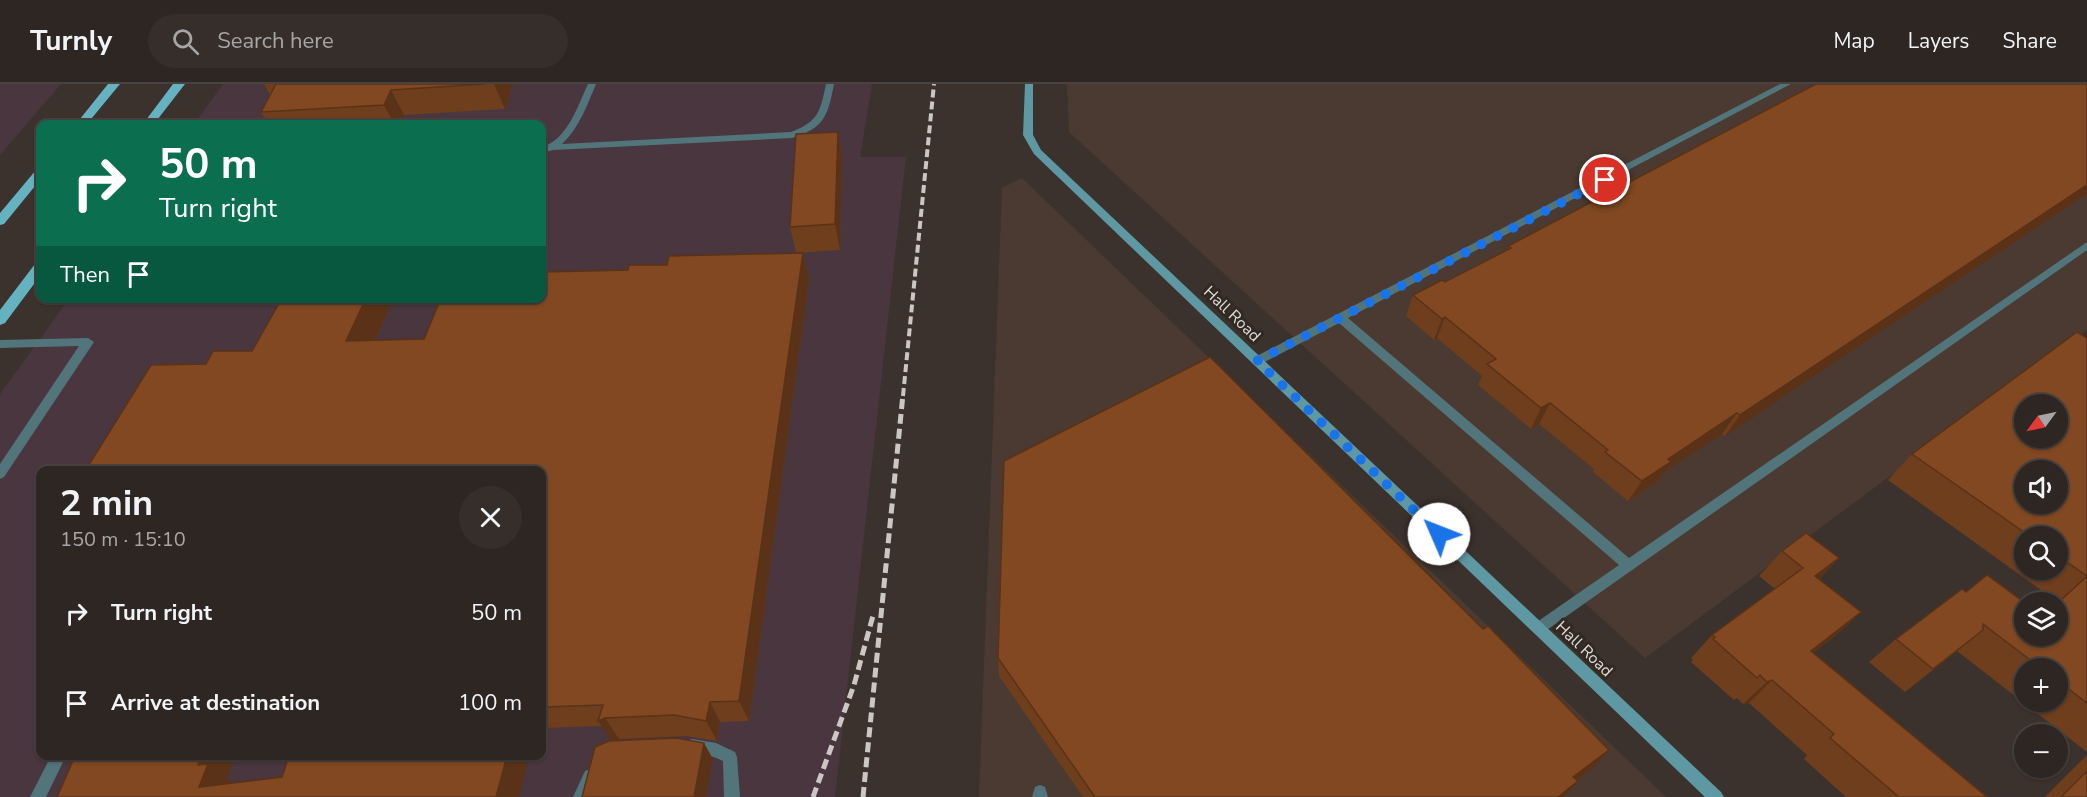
<!DOCTYPE html>
<meta charset="utf-8">
<style>
:root{--surface:#2d2622;--page:#352e2a;--text:#f1f3f6;--muted:#a7a5a5;--line:#484340}
body{margin:0;font-family:"Nunito Sans",sans-serif;background:var(--page);color:var(--text);height:100vh;display:flex;flex-direction:column;font-size:22px;white-space:nowrap}
*{box-sizing:border-box;margin:0}
p{font-size:20px;color:var(--muted)}
.icon{flex:none;width:33px;height:33px;fill:none;stroke:currentColor;stroke-width:2;stroke-linecap:round;stroke-linejoin:round}
.map{position:relative;flex:1;overflow:hidden}
.panel{position:absolute;left:36px;top:382px;width:510px;height:294px;display:flex;flex-direction:column;background:var(--surface);border-radius:12px;box-shadow:0 2px 4px #0004,0 0 0 2px var(--line)}
.panel>*{flex:none}
.banner{position:absolute;left:36px;top:36px;width:510px;height:183px;border-radius:12px;box-shadow:0 2px 4px #0004,0 0 0 2px var(--line);background:#0b6e4f;color:#fff;overflow:hidden}
.needle{width:39px;rotate:237deg}
.buttons{position:absolute;left:2014px;top:310px;display:grid;gap:12px}
.buttons a{display:grid;place-items:center;width:54px;height:54px;border-radius:50%;background:var(--surface);box-shadow:0 2px 4px #0004,0 0 0 2px var(--line);font-size:30px}
.pin{position:absolute;display:grid;place-items:center;width:51px;height:51px;color:#fff;margin:-26px;border:3px solid #fff;border-radius:50%;box-shadow:0 2px 6px #0007}
.me{position:absolute;width:66px;margin:-33px;rotate:314deg;stroke-linejoin:round;filter:drop-shadow(0 0 4px #0008)}
.turn{display:flex;align-items:center;gap:21px;height:126px;padding:0 24px;font-size:27px}
.turn .icon{width:78px;height:78px;stroke-width:2.5}
.turn b{display:block;font-size:42px;line-height:51px}
.then{display:flex;align-items:center;height:57px;padding:0 24px;background:#0003;gap:12px;font-size:22px}
.round{display:grid;place-items:center;flex:none;width:63px;height:63px;border-radius:32px;background:var(--page)}
.overview{display:flex;align-items:center;justify-content:space-between;height:102px;padding:0 24px}
h1{font-size:36px;font-weight:700;line-height:45px}
ul{padding:0;list-style:none}
li{display:flex;align-items:center;gap:18px;height:90px;padding:0 24px}
li div{flex:1}
li b{display:block;font-size:22px}
li em{font-style:normal}
header{display:flex;align-items:center;gap:36px;box-sizing:border-box;height:84px;padding:0 30px;background:var(--surface);border-bottom:2px solid var(--line)}
header strong{font-size:28px}
nav{display:flex;gap:33px;margin-inline-start:auto;font-size:21px}
.search{width:420px;height:54px;background:var(--page);display:flex;align-items:center;gap:15px;box-sizing:border-box;padding:0 21px;border-radius:33px;color:var(--muted);font-size:22px}
.map>svg:first-child{display:block}
</style>
<header>
<strong>Turnly</strong>
<div class="search"><svg class="icon" aria-label="search" viewBox="0 0 24 24"><circle cx="10" cy="10" r="6"/><path d="M15 15l6 6"/></svg>Search here</div>
<nav><a>Map</a><a>Layers</a><a>Share</a></nav>
</header>
<div class="map">
<svg width="2087" height="713" viewBox="0 0 2087 713">
<rect width="100%" height="100%" fill="#3c322d"/>
<g fill="#49363f" fill-rule="evenodd">
<polygon points="0,0 61,0 0,71"/>
<path d="M223,0H872L860,73H906L835,713H0V310L69,215L542,214V40H194ZM40,387H542V672H40Z"/>
</g>
<g fill="#4a3a31">
<polygon points="1067,0 2087,0 2087,246 1645,574 1069,48"/>
<polygon points="1022,94 1666,713 979,713 1002,104"/>
</g>
<g fill="none" stroke-linecap="round" stroke-linejoin="round">
<g fill="#51757b" fill-rule="evenodd">
<path d="M588,0H596C587,21 580,43 562,60L791,48C819,37 820,28 826,0H834C828,31 825,44 792,54L553,66L542,69V63C568,55 577,23 588,0Z"/>
<polygon points="1780,0 1791,0 1348,234 1629,474 2087,158 2087,166 1544,548 1539,550 1534,548 1532,544 1534,540 1619,481 1339,239 1261,280 1253,280 1251,277 1253,274"/>
<polygon points="88,254 94,258 4,393 0,395 0,380 79,262 0,264 0,256"/>
<polygon points="692,655 716,659 735,668 737,673 740,713 724,713 723,677 714,673 687,667 685,662 687,657"/>
<polygon points="51,672 66,672 46,713 30,713"/>
<polygon points="590,685 595,687 597,692 589,713 573,713 585,687"/>
<polygon points="1040,701 1045,703 1048,713 1032,713 1035,703"/>
</g>
<polygon fill="#5d98a3" fill-rule="evenodd" points="1025,0 1033,0 1033,51 1041,66 1721,708 1724,713 1705,713 1034,70 1023,51"/>
<g fill="#65b3c1" fill-rule="evenodd">
<polygon points="108,0 120,0 87,40 76,40"/>
<polygon points="173,0 185,0 154,40 143,40"/>
<polygon points="40,85 40,96 4,140 0,141 0,129 36,86"/>
<polygon points="40,179 40,192 5,239 0,241 0,226 35,180"/>
</g>
<polyline stroke="#cdc7c3" stroke-width="4" stroke-dasharray="8 4" stroke-linecap="butt" points="903,312 934,0"/>
<g stroke="#cdc7c3" stroke-width="5" stroke-dasharray="10 5" stroke-linecap="butt">
<polyline points="813,713 854,601 874,528"/>
<polyline points="863,713 903,310"/>
</g>
</g>
<g fill="#6f3e1c" fill-rule="evenodd">
<polygon points="264,0 513,0 505,25 404,31 400,40 269,40 261,28 270,11"/>
<polygon points="2087,0 1725,352 1722,350 1664,388 1657,398 1628,417 1593,388 1594,385 1539,340 1531,345 1478,301 1482,292 1437,254 1434,256 1406,232 1413,211 1445,198 1507,166 1508,162"/>
<polygon points="838,48 842,73 840,166 796,169 790,143"/>
<polygon points="803,169 809,195 749,637 720,638 717,657 686,652 619,655 615,656 713,675 612,656 602,642 542,644 542,387 206,280 252,267 391,221 375,257 424,255 628,186 667,181"/>
<path d="M2087,254V668L1957,567L1905,608L1869,578L1896,555L1962,505L2025,552L2058,519H2052L2055,516L1888,396L1912,370ZM2025,453H2058V486H2025ZM2025,585H2058V618H2025Z"/>
<polygon points="1782,467 1839,474 1819,495 1861,528 1835,552 1813,569 1987,713 1846,713 1804,675 1807,671 1749,619 1743,620 1737,614 1734,616 1691,578 1693,576 1691,574 1712,551 1775,505 1759,492"/>
<polygon points="1483,545 1609,666 1594,683 1576,696 1564,713 1083,713 999,592 998,574"/>
<polygon points="2087,671 2087,713 2045,713"/>
</g>
<g fill="#5a3217">
<polygon points="494,0 513,0 505,25"/>
<polygon points="391,6 404,31 400,40 394,40 384,21"/>
<polygon points="838,48 842,73 840,166 835,140"/>
<polygon points="2087,101 2087,110 1725,352 1740,331"/>
<polygon points="803,169 809,195 749,637 739,617"/>
<polygon points="366,214 387,214 391,221 363,283 346,257"/>
<polygon points="1445,233 1437,254 1434,256 1442,235"/>
<polygon points="1550,319 1539,340 1531,345 1541,324"/>
<polygon points="1737,329 1722,350 1664,388 1657,398 1628,417 1642,397 1668,375"/>
<polygon points="1839,474 1815,499 1815,492"/>
<polygon points="1861,528 1835,552 1786,590 1811,567"/>
<polygon points="1772,596 1749,619 1743,620 1767,598"/>
<polygon points="710,618 720,638 717,657 706,637"/>
<polygon points="605,634 619,655 612,658 598,637"/>
<polygon points="704,659 713,675 706,713 694,713"/>
<polygon points="1609,666 1594,683 1559,709 1573,693"/>
<polygon points="201,672 235,672 227,694 234,700 199,703 198,681"/>
<polygon points="507,672 529,672 519,713 496,713"/>
<polygon points="1578,697 1564,713 1558,713"/>
</g>
<g fill="#814821" stroke="#5a3217" stroke-width="1.5" fill-rule="evenodd">
<polygon points="276,0 485,0 391,6 384,21 261,28"/>
<polygon points="1816,0 2087,0 2087,101 1740,331 1737,329 1668,375 1671,378 1642,397 1605,368 1608,366 1550,319 1541,324 1487,280 1496,275 1445,233 1442,235 1413,211 1442,196 1445,198 1511,164 1508,162"/>
<polygon points="838,48 835,140 790,143 796,50"/>
<polygon points="803,169 739,617 710,618 706,637 674,631 605,634 598,637 603,621 542,623 542,387 85,387 151,281 206,280 213,267 252,267 282,214 366,214 346,257 424,255 441,214 542,214 542,188 628,186 629,181 667,181 669,172"/>
<path d="M2077,248L2087,254V619L2058,597V585H2042L1983,540V546L1933,585L1896,555L1962,505L1966,508L1987,491L2025,519V552H2058V519L2087,492L2058,472V453H2031L1912,370ZM2025,321H2058V354H2025ZM2025,387H2058V420H2025Z"/>
<polygon points="1210,273 1483,545 1488,542 1609,666 1573,693 1578,697 1558,713 1095,713 998,574 1004,377"/>
<polygon points="1806,449 1839,474 1815,492 1861,528 1811,567 1987,713 1899,713 1830,654 1834,650 1772,596 1767,598 1760,591 1757,594 1713,555 1715,553 1712,551 1803,484 1782,467"/>
<polygon points="676,654 704,659 694,713 582,713 595,663 609,657"/>
<polygon points="75,672 201,672 198,681 208,680 199,703 282,693 289,672 507,672 496,713 57,713"/>
<polygon points="2087,687 2087,713 2061,713"/>
</g>
<g fill="none" stroke-linecap="round" stroke-linejoin="round">
<polyline stroke="#1a73e8" stroke-width="10" stroke-dasharray="0 18" points="1439,450 1257,277 1605,96"/>
</g>
<g text-anchor="middle" dominant-baseline="central" stroke-width="6" stroke-linejoin="round" paint-order="stroke">
<g font-size="16" fill="#e1dbd7" stroke="#322923">
<text transform="translate(1232 230) rotate(44)">Hall Road</text>
<text transform="translate(1584 565) rotate(44)">Hall Road</text>
</g>
</g>
</svg>
<div class="buttons">
<a><svg class="needle" viewBox="-14 -14 28 28"><path d="M0-13l5 13h-10z" fill="#e53935"/><path d="M0 13l5-13h-10z" fill="#a7a5a5"/></svg></a>
<a><svg class="icon" aria-label="sound" viewBox="0 0 24 24"><path d="M4 9h4l5-4v14l-5-4H4zM17 9q2 3 0 6"/></svg></a>
<a><svg class="icon" aria-label="search" viewBox="0 0 24 24"><circle cx="10" cy="10" r="6"/><path d="M15 15l6 6"/></svg></a>
<a><svg class="icon" aria-label="layers" viewBox="0 0 24 24"><path d="M12 4l9 5-9 5-9-5zM3 14l9 5 9-5"/></svg></a>
<a>+</a>
<a>−</a>
</div>
<div class="pin" style="left:1605px;top:96px;background:#d93025"><svg class="icon" aria-label="arrive" viewBox="0 0 24 24"><path d="M6 21V4h12l-3 4 3 4H6"/></svg></div>
<svg class="me" style="left:1439px;top:450px" viewBox="-20 -20 40 40"><circle r="19" fill="#fff"/><path d="M0-13L10 11 0 6-10 11z" fill="#1a73e8"/></svg>
<div class="banner">
<div class="turn"><svg class="icon" aria-label="right" viewBox="0 0 24 24"><path d="M7 20v-9h11M14 6l5 5-5 5"/></svg><div><b>50 m</b>Turn right</div></div>
<div class="then">Then<svg class="icon" aria-label="arrive" viewBox="0 0 24 24"><path d="M6 21V4h12l-3 4 3 4H6"/></svg></div>
</div>
<section class="panel">
<div class="overview"><div><h1>2 min</h1><p>150 m · 15:10</p></div><a class="round"><svg class="icon" aria-label="close" viewBox="0 0 24 24"><path d="M6 6l12 12M18 6L6 18"/></svg></a></div>
<ul>
<li><svg class="icon" aria-label="right" viewBox="0 0 24 24"><path d="M7 20v-9h11M14 6l5 5-5 5"/></svg><div><b>Turn right</b></div><em>50 m</em></li>
<li><svg class="icon" aria-label="arrive" viewBox="0 0 24 24"><path d="M6 21V4h12l-3 4 3 4H6"/></svg><div><b>Arrive at destination</b></div><em>100 m</em></li>
</ul>
</section>
</div>
